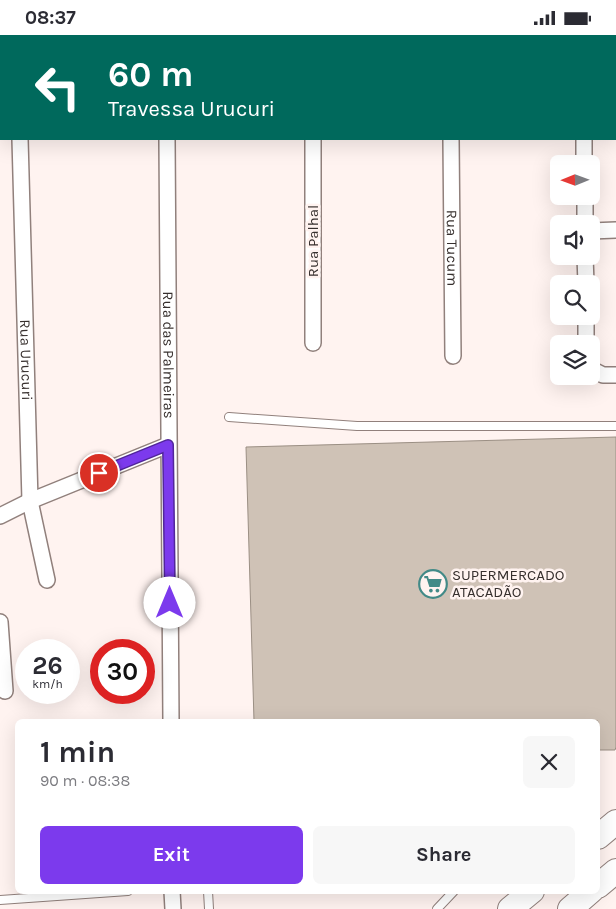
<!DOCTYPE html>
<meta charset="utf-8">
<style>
:root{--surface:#fff;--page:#f7f7f7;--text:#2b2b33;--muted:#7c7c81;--accent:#7c3aed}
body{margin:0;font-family:Karla,sans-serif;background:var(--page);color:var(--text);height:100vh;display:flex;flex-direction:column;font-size:19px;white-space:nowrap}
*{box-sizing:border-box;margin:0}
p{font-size:16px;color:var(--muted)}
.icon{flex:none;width:28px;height:28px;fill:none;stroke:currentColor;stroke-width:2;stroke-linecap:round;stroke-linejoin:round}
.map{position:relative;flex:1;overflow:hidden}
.details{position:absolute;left:15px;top:684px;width:585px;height:175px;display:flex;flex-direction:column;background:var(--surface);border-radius:8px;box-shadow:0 5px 20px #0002}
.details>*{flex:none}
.hud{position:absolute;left:0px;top:0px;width:616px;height:105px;box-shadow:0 5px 20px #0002;background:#00695c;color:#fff;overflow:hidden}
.needle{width:32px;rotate:269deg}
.buttons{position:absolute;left:550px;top:120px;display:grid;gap:10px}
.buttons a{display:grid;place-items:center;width:50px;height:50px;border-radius:8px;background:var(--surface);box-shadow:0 5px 20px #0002;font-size:25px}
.speed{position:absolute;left:15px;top:604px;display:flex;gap:10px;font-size:25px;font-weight:700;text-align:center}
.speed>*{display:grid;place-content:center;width:65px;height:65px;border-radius:50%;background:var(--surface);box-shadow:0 5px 20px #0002;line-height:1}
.speed small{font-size:12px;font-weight:400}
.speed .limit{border:8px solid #d22;background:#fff;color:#111}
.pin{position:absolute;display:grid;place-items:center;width:42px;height:42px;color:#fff;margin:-21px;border:2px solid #fff;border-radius:50%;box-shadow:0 1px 5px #0007}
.me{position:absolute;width:55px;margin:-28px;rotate:0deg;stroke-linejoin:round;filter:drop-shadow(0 0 4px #0008)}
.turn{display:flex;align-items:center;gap:18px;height:105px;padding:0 25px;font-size:22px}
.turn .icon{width:65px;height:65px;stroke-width:2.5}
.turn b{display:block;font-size:35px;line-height:42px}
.round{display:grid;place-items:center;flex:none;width:52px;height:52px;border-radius:8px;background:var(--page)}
.headline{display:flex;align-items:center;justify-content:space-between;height:85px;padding:0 25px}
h1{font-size:30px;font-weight:700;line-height:38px}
.cta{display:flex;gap:10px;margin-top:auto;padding:10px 25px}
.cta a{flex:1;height:58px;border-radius:8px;background:var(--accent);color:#fff;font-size:20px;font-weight:700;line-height:58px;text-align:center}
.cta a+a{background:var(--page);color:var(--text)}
.status{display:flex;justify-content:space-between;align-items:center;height:35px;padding:0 25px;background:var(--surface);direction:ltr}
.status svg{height:14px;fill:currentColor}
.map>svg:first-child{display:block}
</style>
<div class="status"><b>08:37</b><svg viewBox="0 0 49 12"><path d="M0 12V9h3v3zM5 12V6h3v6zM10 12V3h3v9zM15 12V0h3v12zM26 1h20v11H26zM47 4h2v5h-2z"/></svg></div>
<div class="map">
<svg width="616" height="874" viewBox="0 0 616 874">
<rect width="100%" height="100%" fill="#fff3f0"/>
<polygon fill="#cfc2b6" stroke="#9b8f84" points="616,402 616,712 615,715 598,715 598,686 254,686 246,412"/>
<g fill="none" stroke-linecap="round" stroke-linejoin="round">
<defs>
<g id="lane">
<polyline points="229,382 357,391 616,391"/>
<polyline points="208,856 209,874"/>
<polyline points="0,865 128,856"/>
<polyline points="437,874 454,856"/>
</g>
<g id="street">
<polyline points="111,1 111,0"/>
<polyline points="427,1 427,0"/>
<polyline points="615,19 616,19"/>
<polyline points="0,26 1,26"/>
<path id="s1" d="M20,104L30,466L47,545"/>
<path id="s2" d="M167,104L171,686"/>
<polyline points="313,104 313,308"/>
<path id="s3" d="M451,104L453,321"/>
<polyline points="584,104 584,129"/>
<polyline points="585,161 585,189"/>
<polyline points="591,196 616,195"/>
<polyline points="585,221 586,249"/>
<polyline points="586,281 586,309"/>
<polyline points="591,334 603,340 616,340"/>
<polyline points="0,481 30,466 168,410"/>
<polyline points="0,587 5,656"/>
<polyline points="172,856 173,874"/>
</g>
<g id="primary">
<polyline points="598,802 616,787"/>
<polyline points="598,851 616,836"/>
<polyline points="510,874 532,856"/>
<polyline points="570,874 591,856"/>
</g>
</defs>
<use href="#lane" stroke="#91807c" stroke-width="10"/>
<use href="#street" stroke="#91807c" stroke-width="18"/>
<use href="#primary" stroke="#91807c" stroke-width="26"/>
<use href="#lane" stroke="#fff" stroke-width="8"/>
<use href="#street" stroke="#fff" stroke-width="15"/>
<use href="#primary" stroke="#fff" stroke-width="24"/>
</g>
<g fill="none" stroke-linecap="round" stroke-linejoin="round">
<defs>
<polyline id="route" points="99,438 168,410 170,568"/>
</defs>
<use href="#route" stroke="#51269a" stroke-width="12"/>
<use href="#route" stroke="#7c3aed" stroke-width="9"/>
</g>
<defs>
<symbol id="supermarket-ring" viewBox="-11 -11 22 22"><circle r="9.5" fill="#fff3f0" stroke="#428a87" stroke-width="1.5"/><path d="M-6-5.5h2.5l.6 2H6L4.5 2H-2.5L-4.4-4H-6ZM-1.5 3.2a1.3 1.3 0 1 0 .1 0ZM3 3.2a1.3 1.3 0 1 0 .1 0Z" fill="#428a87"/></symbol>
</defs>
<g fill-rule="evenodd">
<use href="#supermarket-ring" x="417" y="533" width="32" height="32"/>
</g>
<g text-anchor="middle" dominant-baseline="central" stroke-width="5" stroke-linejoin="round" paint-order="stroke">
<g font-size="15" fill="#362f2d" stroke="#fff3f0">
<text transform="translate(313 206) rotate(-90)">Rua Palhal</text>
<text stroke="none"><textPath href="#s3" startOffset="109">Rua Tucum</textPath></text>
<text stroke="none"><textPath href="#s2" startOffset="216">Rua das Palmeiras</textPath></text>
<text stroke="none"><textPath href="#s1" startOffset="221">Rua Urucuri</textPath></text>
</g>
<g font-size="15" fill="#362f2d" stroke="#fff3f0" text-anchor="start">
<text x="452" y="540">SUPERMERCADO<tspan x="452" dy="17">ATACADÃO</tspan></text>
</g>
</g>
</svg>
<div class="buttons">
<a><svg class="needle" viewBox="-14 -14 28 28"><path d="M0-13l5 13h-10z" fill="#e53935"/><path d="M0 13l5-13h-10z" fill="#7c7c81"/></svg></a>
<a><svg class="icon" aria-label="sound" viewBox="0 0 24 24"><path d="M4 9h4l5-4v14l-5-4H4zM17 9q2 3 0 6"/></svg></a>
<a><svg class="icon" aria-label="search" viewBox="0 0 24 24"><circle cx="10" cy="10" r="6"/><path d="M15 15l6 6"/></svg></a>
<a><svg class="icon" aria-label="layers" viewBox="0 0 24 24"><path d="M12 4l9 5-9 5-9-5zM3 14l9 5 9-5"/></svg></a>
</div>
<div class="speed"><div>26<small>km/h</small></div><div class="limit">30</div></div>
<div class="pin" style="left:99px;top:438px;background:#d93025"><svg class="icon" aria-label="arrive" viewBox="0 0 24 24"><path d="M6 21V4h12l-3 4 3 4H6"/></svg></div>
<svg class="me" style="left:170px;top:568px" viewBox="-20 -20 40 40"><circle r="19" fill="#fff"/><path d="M0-13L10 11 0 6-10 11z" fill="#7c3aed"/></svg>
<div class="hud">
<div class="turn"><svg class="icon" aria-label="left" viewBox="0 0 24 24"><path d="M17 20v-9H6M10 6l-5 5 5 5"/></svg><div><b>60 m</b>Travessa Urucuri</div></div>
</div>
<section class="details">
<div class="headline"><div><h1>1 min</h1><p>90 m · 08:38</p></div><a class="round"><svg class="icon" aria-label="close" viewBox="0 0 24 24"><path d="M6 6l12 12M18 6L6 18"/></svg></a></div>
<div class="cta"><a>Exit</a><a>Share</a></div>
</section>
</div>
